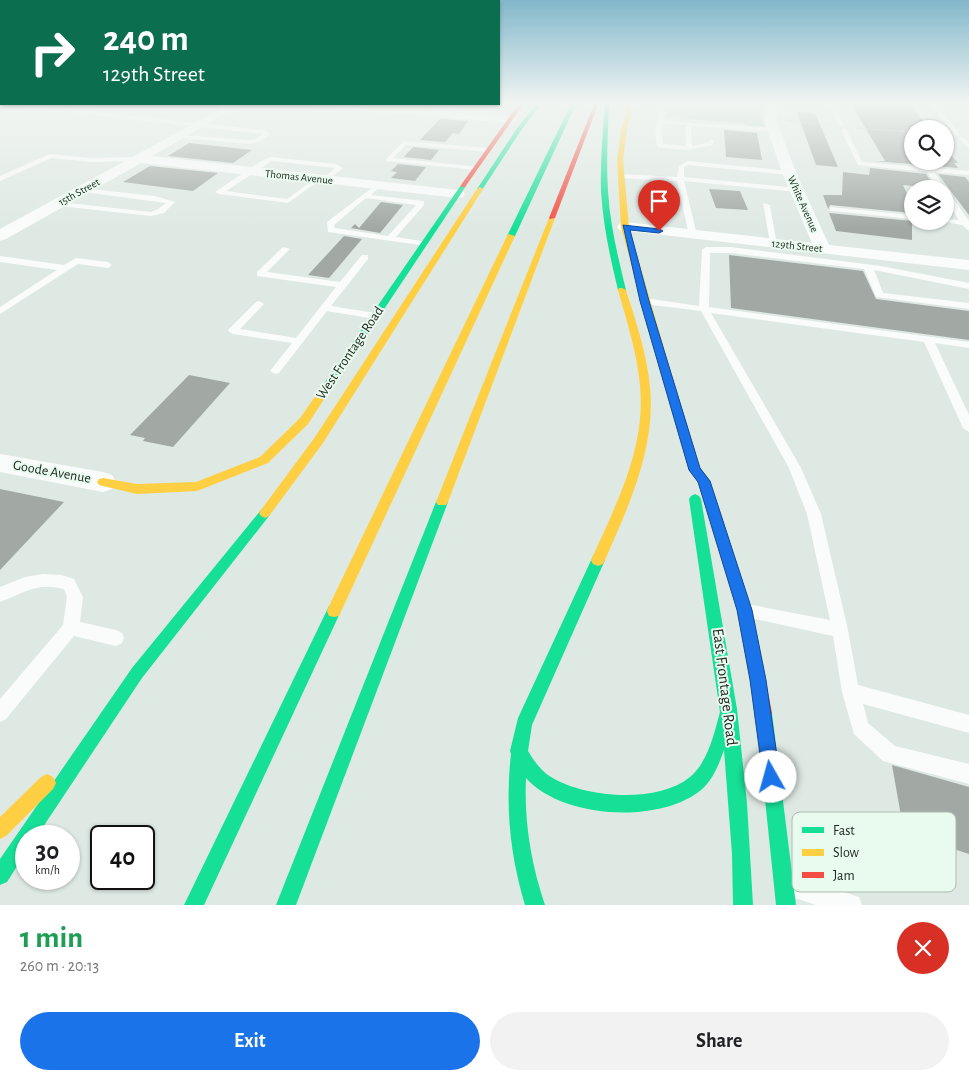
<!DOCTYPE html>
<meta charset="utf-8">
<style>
:root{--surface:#fff;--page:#f2f2f2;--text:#202124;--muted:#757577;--accent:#1a73e8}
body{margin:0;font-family:"Alegreya Sans",sans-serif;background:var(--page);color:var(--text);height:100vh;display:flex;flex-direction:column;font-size:19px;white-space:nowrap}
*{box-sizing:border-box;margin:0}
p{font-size:16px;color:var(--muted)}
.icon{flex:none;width:28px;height:28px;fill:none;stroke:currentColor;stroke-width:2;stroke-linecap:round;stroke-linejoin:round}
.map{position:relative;height:905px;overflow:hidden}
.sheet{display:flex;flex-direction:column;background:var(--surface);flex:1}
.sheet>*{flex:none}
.guide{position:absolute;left:0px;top:0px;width:500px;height:105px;box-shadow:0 1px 4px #0004;background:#0b6e4f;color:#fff;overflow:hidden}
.tools{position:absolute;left:904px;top:120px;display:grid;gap:10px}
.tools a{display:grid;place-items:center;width:50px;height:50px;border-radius:50%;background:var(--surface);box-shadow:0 1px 4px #0004;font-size:25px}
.speed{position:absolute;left:15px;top:825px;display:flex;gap:10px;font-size:25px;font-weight:700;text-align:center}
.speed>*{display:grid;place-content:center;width:65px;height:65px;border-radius:50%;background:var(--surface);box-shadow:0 1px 4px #0004;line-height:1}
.speed small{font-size:12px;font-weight:400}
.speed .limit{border:2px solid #111;border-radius:8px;background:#fff;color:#111}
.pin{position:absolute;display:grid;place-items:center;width:42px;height:42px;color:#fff;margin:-51px -21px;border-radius:50% 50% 50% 0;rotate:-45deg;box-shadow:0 0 5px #0007}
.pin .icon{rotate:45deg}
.me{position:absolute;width:55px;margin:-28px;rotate:353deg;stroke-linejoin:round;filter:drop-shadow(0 0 4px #0008)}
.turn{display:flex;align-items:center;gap:18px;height:105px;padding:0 20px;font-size:22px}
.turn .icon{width:65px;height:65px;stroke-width:2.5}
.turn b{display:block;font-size:35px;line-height:42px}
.round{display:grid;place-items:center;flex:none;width:52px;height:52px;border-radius:26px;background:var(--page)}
.head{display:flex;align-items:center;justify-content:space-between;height:85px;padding:0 20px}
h1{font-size:30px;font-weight:700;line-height:38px;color:#1e9e55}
.action{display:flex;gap:10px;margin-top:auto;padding:10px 20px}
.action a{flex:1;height:58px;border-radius:30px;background:var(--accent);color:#fff;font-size:20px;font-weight:700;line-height:58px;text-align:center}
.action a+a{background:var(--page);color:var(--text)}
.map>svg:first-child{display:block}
</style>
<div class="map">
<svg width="969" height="905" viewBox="0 0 969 905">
<rect width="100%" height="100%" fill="#dfe9e3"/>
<polygon fill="#bad6c5" points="669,102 765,102 761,111 764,126 753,127 746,124 667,117"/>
<g fill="#a2a9a5">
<polygon points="850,102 910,104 929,129 912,129 912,161 945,161 945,148 958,163 954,163 958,168 875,161 885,161"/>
<polygon points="797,112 815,113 838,167 816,165"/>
<polygon points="440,119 468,121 459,134 453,133 445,142 420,140"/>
<polygon points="724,130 757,133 762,160 726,157"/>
<polygon points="189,143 252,150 233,163 168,156"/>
<polygon points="413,147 439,150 431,160 404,157"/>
<polygon points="398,164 426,167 415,181 391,178 397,172 391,171"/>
<polygon points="150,166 218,173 193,191 123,182"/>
<polygon points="870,168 926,174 935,188 903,185 912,205 912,213 830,205 828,209 823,195 842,195 843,172 869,175"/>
<polygon points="938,174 965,177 969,182 969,215"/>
<polygon points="709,189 740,191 748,210 716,208"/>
<polygon points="381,202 403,205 380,233 351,228 355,224 359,228"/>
<polygon points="829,213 912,221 912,240 836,231"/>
<polygon points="344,236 362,239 329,278 308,275"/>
<polygon points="729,255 863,271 876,299 969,311 969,340 731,308"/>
<polygon points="189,375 230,383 173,447 143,441 145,438 130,435"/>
<polygon points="0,489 64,502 0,570"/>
<polygon points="892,765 969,787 969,854 904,833"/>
</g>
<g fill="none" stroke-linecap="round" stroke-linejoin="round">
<g stroke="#c4c6c4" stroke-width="1" stroke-dasharray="2.5 1" stroke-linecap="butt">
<polyline points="786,120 826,125"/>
<polyline points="857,128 912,132"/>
</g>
<g fill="#fafcfb" fill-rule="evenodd">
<path d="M661,102H667L663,121L774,128L777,130L774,132L691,126L692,146L707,143L711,139L714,141L712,145L689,150L660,148L657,146L655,132ZM663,124L685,125L686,146L663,144L661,132Z"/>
<polygon points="829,102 835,102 843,126 838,125"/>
<polygon points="928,102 933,102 959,133 959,135 955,135"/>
<polygon points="0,103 61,108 64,110 61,112 0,107"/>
<path d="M499,103V105C487,116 461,115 447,108L450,106L481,109Z"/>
<polygon points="77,110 264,130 270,134 259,142 249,144 181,138 179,135 249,140 255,139 263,134 75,113"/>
<polygon points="844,128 847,130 862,162 969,171 969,175 934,172 946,189 945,190 938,189 927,172 858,165 841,130"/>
<polygon points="959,137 963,137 969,143 969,149 959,139"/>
<polygon points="404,141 489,148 492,150 489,152 406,145 393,158 479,167 479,169 477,170 386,161 386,159"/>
<polygon points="50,154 91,158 140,157 143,159 140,161 91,162 51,158 0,181 0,176"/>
<polygon points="271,157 336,164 343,168 325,182 322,180 323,179 335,168 272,161 226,191 287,199 316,178 320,178 320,180 288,203 219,194 215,192 261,161"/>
<polygon points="688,161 789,171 792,173 789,175 688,165 684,167 684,177 797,188 801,190 797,192 684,181 697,235 693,237 689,235 677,181 620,178 617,176 620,174 677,177 679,166"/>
<path d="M377,184L381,186L371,195L424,201V205L396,237L427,242V246L328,232L327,222ZM366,198L416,205L388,236L335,228L334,225Z"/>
<polygon points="81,188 155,196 175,202 164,213 151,216 59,206 55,204 59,202 151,212 158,209 166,203 84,192 81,192"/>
<polygon points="945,191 948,191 969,221 969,231 962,225 941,221 945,221 945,219 959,220 945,198"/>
<polygon points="763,203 770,205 777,245 770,243"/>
<polygon points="830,207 912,215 912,219 833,211 830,211"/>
<polygon points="283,247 290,249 267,272 340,282 362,255 368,255 368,259 331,306 375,313 380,316 375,319 327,311 279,373 275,374 270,371 292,343 233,334 228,331 229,329 256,302 259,301 264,304 240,329 296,338 336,287 257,276 257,272"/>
<polygon points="706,247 731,247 881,266 969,283 969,289 874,270 883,293 969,303 969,309 876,297 864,269 731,253 710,253 709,307 969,342 969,348 935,343 969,415 969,432 963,428 924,342 711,313 801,468 821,514 848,630 858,685 969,715 969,733 863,704 868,723 895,746 969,764 969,784 883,761 854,734 842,692 833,636 741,616 739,611 741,606 747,604 830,620 807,514 789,468 701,311 645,304 640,301 645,298 699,306 702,250"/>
<polygon points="0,256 64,265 76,258 108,262 112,265 108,268 78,264 0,314 0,307 57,270 0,262"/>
<path d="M43,574L61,575L74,579L83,597L80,622L116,630L122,633L124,638L122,643L116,646L74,636L6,719L0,722V699L63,625L67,597L64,589C35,582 25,593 0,602V587L25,577Z"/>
<polygon points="793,876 859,897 862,905 816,905 785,895 782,887 785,879"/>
</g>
<g fill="#fafcfb" fill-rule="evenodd">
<polygon points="770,102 780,102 776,120 797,175 829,245 969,260 969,270 619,230 617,227 619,224 625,222 812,243 783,175 764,120"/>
<polygon points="230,104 242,104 152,156 458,190 463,191 465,194 463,197 458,198 141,163 6,239 0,241 0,229"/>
<polygon points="312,104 353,104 511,117 517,120 511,123 317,107"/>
<polygon points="0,454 103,472 112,475 116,482 112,489 103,492 0,472"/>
</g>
<g fill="#16e098" fill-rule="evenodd">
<polygon points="538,102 543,102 522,129 482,190 478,190 477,189 518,127"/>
<polygon points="572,102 577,102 515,236 508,238 507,236"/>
<path d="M605,102H609C608,132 606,162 608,191C610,225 618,257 626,290L622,292L618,290C610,257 603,225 601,191C600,161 603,132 605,102Z"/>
<polygon points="461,185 466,186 329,392 321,392 320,390 321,388"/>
<path d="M695,494L699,496L701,499L737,709L747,803L753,905H733L732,854L724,750C719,764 713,780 701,790C660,824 562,819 526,778C524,822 531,863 545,905H525C510,855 505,806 511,754L510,751L518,718L593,556L598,554L603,556L605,560L532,725L528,751C534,761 541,771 551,777C585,798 657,804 690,777C708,762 714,734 720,712L689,499L691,496Z"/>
<polygon points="442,497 446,499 448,502 296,905 276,905 436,502 438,499"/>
<polygon points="265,508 269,510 271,513 269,516 142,678 37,836 26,836 26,852 7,882 0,885 0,859 132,668 261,510"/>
<polygon points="334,605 339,606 341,611 204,905 184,905 329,606"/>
<polygon points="764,705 770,707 772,713 796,905 776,905 756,713 758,707"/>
</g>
<g fill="#ffcf43" fill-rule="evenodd">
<polygon points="629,102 633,102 627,130 623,160 629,227 673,379 668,382 663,379 621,227 617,160 621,130"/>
<polygon points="480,187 483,189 323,443 269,516 265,518 261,516 259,513 261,510 315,437 477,189"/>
<polygon points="552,216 555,218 448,502 446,505 438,505 436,502 549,218"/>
<polygon points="508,234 515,236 339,616 334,617 329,616 327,611 329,606"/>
<path d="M619,288H622L626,290C636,322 647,354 650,387C656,448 629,505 605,560L603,564L598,566L593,564L591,560C616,505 646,448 640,386C637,353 627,322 618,290Z"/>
<polygon points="325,387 330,390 308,424 268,463 197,491 137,494 103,486 99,485 97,482 99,479 103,478 137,484 196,482 260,457 300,418 321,388"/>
<polygon points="47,774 53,777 56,783 53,789 6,836 0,839 0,817 41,777"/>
</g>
<g fill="#f24e42" fill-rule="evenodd">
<polygon points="520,102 525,102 465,187 461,187 461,185"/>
<polygon points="595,102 599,102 555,218 550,219 549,218"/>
<polygon points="668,376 673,379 700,468 710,481 752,611 772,713 770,719 764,721 758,719 756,713 738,611 699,483 689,470 663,379"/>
</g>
</g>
<linearGradient id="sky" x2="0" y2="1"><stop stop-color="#82b7cb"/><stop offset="0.45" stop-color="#f1f5f2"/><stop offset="1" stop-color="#f1f5f2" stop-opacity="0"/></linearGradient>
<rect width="969" height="229" fill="url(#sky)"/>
<polygon fill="#1a73e8" stroke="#114b97" points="623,225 659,229 663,231 659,233 630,230 649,301 700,468 710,481 752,610 766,680 780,777 777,783 771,786 765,783 763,777 750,680 737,610 698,482 689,470 640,301"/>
<g text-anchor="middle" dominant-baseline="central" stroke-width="4" stroke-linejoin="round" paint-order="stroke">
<g font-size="11" fill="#222925" stroke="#e9faef">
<text transform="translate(299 177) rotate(6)">Thomas Avenue</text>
<text transform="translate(79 192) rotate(-29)">15th Street</text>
<text transform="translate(803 204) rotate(66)">White Avenue</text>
<text transform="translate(797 246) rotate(6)">129th Street</text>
</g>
<g font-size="14" fill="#222925" stroke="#e9faef">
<text transform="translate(350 353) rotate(-56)">West Frontage Road</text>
<text transform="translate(52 472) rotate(10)">Goode Avenue</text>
</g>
<g font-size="16" fill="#222925" stroke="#e9faef">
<text transform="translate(725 687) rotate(83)">East Frontage Road</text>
</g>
</g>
<rect x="792" y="812" width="164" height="80" rx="8" fill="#e9faef" stroke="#adbbb2" stroke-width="1"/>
<rect x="802" y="827" width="22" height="6" fill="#16e098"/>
<rect x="802" y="849" width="22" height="7" fill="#ffcf43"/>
<rect x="802" y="872" width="22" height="6" fill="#f24e42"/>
<g font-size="14" fill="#222925">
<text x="833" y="835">Fast</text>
<text x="833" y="857">Slow</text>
<text x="833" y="880">Jam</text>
</g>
</svg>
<div class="tools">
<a><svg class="icon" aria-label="search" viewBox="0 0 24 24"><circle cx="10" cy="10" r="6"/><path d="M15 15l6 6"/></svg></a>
<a><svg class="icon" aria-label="layers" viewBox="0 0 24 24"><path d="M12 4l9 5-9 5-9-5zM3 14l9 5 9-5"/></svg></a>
</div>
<div class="speed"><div>30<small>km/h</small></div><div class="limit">40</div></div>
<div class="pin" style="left:659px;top:231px;background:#d93025"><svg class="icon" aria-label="arrive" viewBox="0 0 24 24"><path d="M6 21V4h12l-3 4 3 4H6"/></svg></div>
<svg class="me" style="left:771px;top:777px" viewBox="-20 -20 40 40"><circle r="19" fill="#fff"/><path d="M0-13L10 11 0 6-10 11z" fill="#1a73e8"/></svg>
<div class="guide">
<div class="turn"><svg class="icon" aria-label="right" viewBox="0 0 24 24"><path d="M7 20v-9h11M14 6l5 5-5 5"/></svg><div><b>240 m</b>129th Street</div></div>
</div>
</div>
<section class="sheet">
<div class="head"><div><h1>1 min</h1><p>260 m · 20:13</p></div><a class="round" style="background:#d93025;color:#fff"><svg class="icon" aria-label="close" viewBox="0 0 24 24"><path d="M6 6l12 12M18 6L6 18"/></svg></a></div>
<div class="action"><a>Exit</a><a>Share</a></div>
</section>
